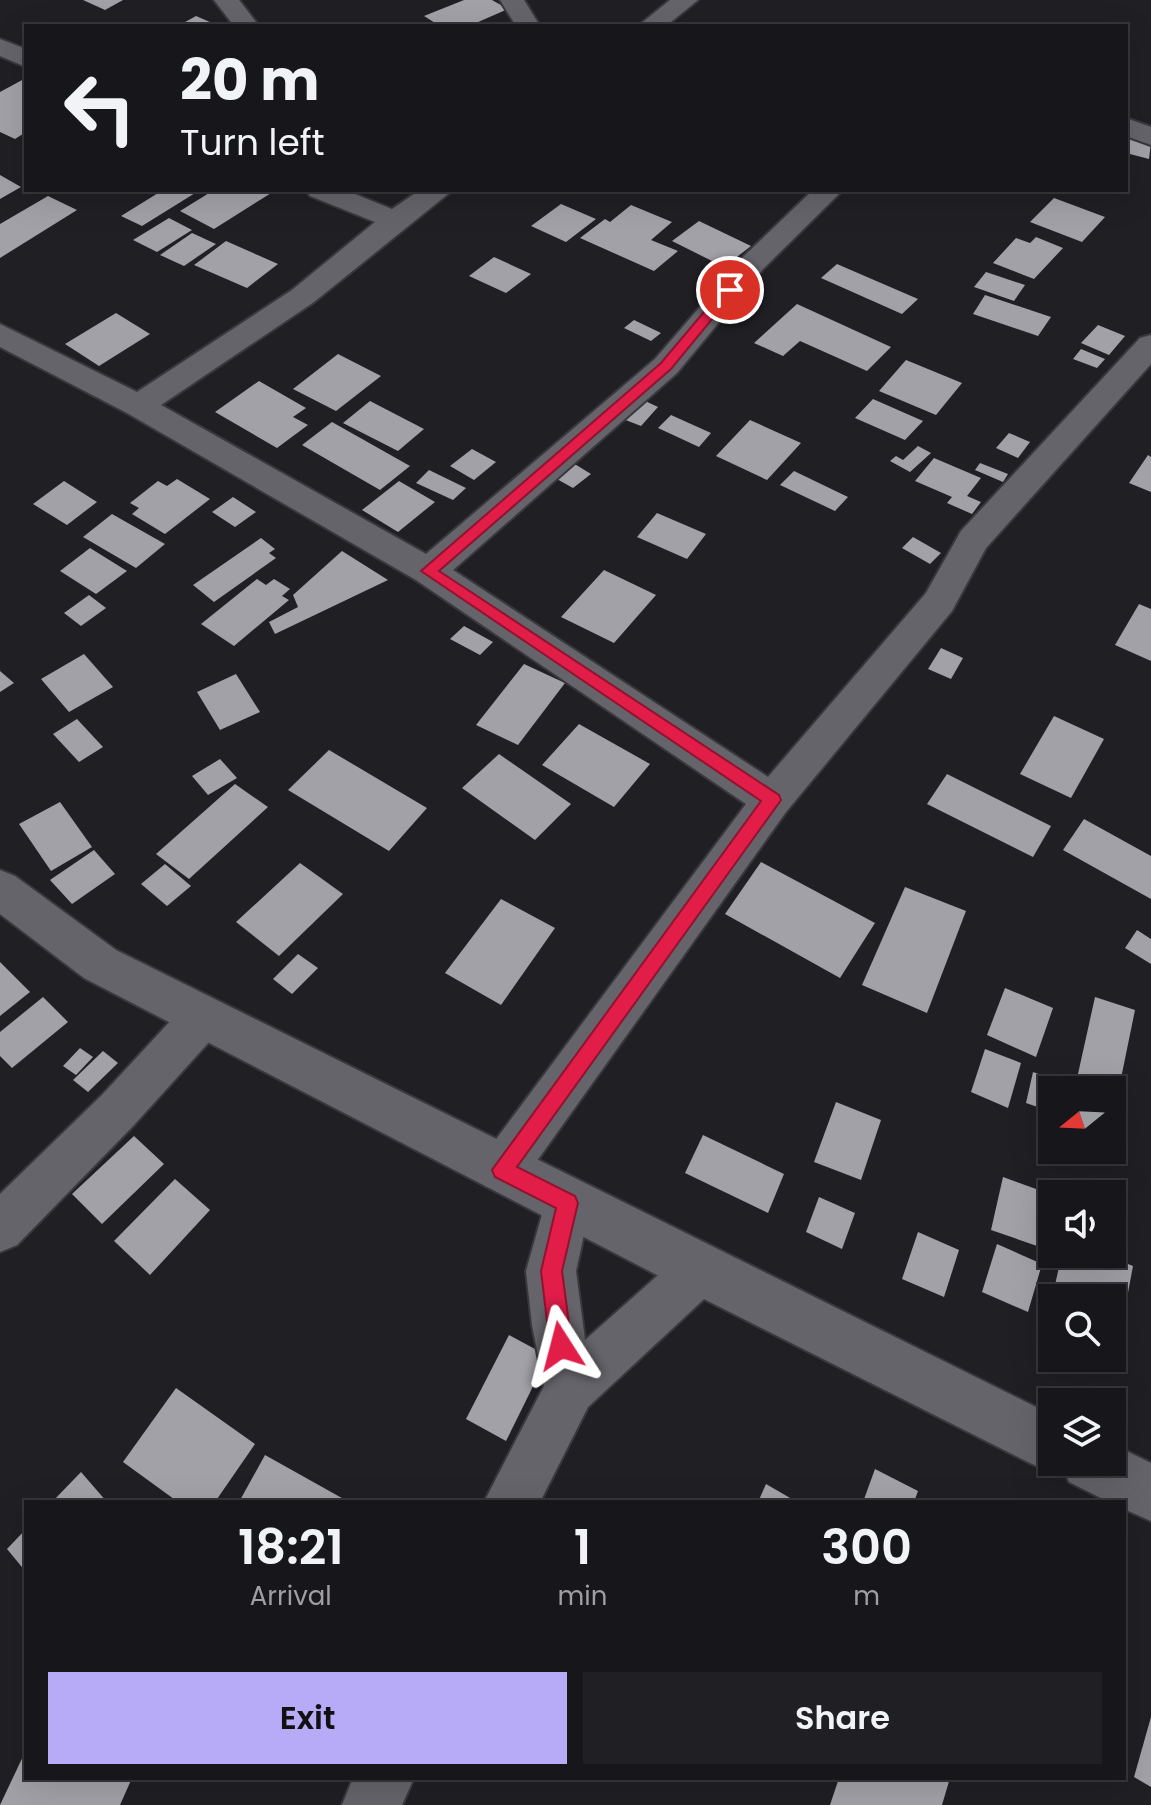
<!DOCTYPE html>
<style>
:root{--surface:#17171b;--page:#202024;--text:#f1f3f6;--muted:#9e9fa3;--line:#36363a;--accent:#b7abf8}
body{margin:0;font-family:Poppins,sans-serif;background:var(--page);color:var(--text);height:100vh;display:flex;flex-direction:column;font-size:30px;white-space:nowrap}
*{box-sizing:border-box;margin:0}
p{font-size:26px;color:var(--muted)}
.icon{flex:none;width:44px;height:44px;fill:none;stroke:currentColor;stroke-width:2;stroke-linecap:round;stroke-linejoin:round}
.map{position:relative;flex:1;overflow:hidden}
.sheet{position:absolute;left:24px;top:1500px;width:1102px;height:280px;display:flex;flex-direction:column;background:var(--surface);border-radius:0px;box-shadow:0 8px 32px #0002,0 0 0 2px var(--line)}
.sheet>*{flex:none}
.top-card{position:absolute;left:24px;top:24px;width:1104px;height:168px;border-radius:0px;box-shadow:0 8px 32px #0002,0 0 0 2px var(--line);background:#17171b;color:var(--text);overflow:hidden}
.needle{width:52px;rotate:252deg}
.controls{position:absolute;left:1038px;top:1076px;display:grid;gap:16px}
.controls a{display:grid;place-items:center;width:88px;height:88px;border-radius:0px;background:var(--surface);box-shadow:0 8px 32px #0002,0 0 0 2px var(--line);font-size:40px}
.pin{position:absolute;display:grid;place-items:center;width:68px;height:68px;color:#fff;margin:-34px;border:4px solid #fff;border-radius:50%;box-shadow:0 2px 8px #0007}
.me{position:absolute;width:88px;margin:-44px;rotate:351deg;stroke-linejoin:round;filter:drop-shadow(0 0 6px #0008)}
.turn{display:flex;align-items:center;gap:28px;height:168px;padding:0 24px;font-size:36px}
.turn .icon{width:104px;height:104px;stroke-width:2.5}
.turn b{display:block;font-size:56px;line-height:68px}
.eta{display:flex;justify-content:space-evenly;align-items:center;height:136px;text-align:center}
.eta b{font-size:48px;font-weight:600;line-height:56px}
.button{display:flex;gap:16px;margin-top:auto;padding:16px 24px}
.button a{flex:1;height:92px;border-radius:0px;background:var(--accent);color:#111;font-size:32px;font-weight:600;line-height:92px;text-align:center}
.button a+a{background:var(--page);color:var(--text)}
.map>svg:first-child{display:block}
</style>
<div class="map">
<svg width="1151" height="1805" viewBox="0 0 1151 1805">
<rect width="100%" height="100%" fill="#1f1f24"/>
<g fill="#a2a1a8">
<polygon points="83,0 123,0 105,10"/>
<polygon points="464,0 492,0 508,9 469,26 440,26 424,16"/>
<polygon points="196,16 219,26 178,26"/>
<polygon points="24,79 26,132 15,139 0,132 0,92"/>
<polygon points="1126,136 1151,142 1149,159 1126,153"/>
<polygon points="0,175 21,187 0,199"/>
<polygon points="163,190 200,190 142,226 121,216"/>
<polygon points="214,190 276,190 214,229 180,211"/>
<polygon points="48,196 77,210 0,258 0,224"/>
<polygon points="1054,198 1105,217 1082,242 1030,222"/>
<polygon points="561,204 596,219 566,242 531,226"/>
<polygon points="631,205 672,222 651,240 678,251 654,271 580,238 605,219 610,222"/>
<polygon points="169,218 192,230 157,252 133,240"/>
<polygon points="699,221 751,246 724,267 672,241"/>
<polygon points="192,233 216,244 184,266 160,255"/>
<polygon points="1036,237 1063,248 1034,279 993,263 1016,238 1030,243"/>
<polygon points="226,241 278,264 247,288 194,265"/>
<polygon points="494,257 531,274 506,293 469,276"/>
<polygon points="837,264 918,299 902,314 821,278"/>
<polygon points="986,272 1025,285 1014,301 974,287"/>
<polygon points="985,295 1051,317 1038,336 973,314"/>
<polygon points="797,304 891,347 867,371 800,341 783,356 754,343"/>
<polygon points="116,313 150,334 99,366 65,344"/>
<polygon points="634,320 661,333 651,341 624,328"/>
<polygon points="1098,325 1125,336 1109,355 1081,343"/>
<polygon points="1081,349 1105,359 1097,368 1073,359"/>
<polygon points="338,354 381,376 336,411 293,389"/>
<polygon points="906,360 962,383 936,415 879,391"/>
<polygon points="259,381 306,408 293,417 308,425 277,448 215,412"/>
<polygon points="641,399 658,407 641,426 623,419"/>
<polygon points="873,399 923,421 905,440 855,418"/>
<polygon points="370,401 424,429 398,451 343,423"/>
<polygon points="671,415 711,433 699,447 658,428"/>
<polygon points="750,420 801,443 767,480 716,456"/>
<polygon points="332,422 410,466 380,490 302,445"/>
<polygon points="1009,433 1030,442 1018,458 996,448"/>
<polygon points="918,446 931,453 910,472 890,461 896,456 903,460"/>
<polygon points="472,449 496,462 474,480 450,466"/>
<polygon points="1148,455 1151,457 1151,492 1129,483"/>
<polygon points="934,458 981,478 967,496 981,502 972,514 947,503 952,497 915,481"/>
<polygon points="573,463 591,474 573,488 555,478"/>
<polygon points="980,463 1008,474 1003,482 975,470"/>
<polygon points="429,470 466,488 453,500 416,483"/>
<polygon points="794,471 848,497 835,511 780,485"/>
<polygon points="177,479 210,499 165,534 132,514 139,508 130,503 158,481 167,486"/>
<polygon points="64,481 97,502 67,525 33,504"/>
<polygon points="399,481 435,502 398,532 362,510"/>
<polygon points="233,497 256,512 235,527 212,512"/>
<polygon points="657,513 706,534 687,559 637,537"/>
<polygon points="112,514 165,544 136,568 83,537"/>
<polygon points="913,537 941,553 930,564 902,548"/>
<polygon points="261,538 275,549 269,553 276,558 214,602 193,585"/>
<polygon points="90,548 127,571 96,594 60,571"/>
<polygon points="342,551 388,580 275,634 269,622 298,607 293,595"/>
<polygon points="604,570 656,595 614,643 561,617"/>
<polygon points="257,579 266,585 274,579 290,589 282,596 289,600 234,646 201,624"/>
<polygon points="89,595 106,608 81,626 64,613"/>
<polygon points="1139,604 1151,609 1151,661 1115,645"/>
<polygon points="464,626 493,642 480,655 450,639"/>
<polygon points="941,648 963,658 951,679 928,669"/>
<polygon points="84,654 113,687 69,712 41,679"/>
<polygon points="524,664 565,683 518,745 476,725"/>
<polygon points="0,671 14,683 0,692"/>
<polygon points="236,674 260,712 220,730 197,692"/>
<polygon points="1054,716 1104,739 1071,798 1020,774"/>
<polygon points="77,719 103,747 79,762 53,734"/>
<polygon points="579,724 650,764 614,807 542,765"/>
<polygon points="329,750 427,808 389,851 288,790"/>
<polygon points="499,754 571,804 535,840 462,788"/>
<polygon points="220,759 237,778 208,795 192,776"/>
<polygon points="947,774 1051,826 1033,857 927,804"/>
<polygon points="235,784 268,807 189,879 156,854"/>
<polygon points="60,802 92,847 51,871 19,824"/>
<polygon points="1084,819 1151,856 1151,899 1063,850"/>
<polygon points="94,850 115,874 72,904 50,880"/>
<polygon points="761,862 875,923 840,978 725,914"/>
<polygon points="300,863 343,894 279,956 236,922"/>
<polygon points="165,864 191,886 167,906 141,884"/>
<polygon points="905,887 966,911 927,1013 862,985"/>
<polygon points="501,899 555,928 501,1005 445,973"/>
<polygon points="1137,930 1151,939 1151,964 1125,948"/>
<polygon points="298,954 318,968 292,994 273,979"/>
<polygon points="0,962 30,992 0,1016"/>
<polygon points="1005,988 1053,1008 1036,1057 987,1035"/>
<polygon points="43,997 68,1022 12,1068 0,1056 0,1032"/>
<polygon points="1095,997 1135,1010 1117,1098 1112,1096 1112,1090 1095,1090 1076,1083"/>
<polygon points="80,1048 93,1057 76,1075 63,1066"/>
<polygon points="985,1049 1021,1063 1008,1108 971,1092"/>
<polygon points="103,1051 118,1063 88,1092 73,1080"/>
<polygon points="1033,1072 1082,1090 1052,1090 1052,1112 1026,1103"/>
<polygon points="836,1102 881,1120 861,1180 814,1162"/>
<polygon points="703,1135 784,1174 768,1213 685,1173"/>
<polygon points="134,1136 164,1164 102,1224 72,1194"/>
<polygon points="1003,1177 1050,1194 1040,1247 991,1230"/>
<polygon points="175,1179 210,1210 150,1275 114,1241"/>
<polygon points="819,1197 855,1213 842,1249 806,1232"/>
<polygon points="918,1232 959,1250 944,1297 902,1279"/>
<polygon points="997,1244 1042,1264 1028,1312 982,1292"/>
<polygon points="1062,1254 1102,1254 1133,1266 1120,1335 1112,1332 1112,1298 1052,1298"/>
<polygon points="509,1335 548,1356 506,1441 466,1419"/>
<polygon points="176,1388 255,1444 215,1502 178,1502 123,1462"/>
<polygon points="265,1455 349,1502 239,1502"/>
<polygon points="875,1469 918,1491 914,1502 863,1502"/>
<polygon points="81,1472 107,1502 52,1502"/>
<polygon points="766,1484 797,1502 758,1502"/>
<polygon points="26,1529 26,1572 7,1549"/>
<polygon points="1151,1717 1151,1787 1134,1777"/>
<polygon points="26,1750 26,1778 132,1778 120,1805 0,1805"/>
<polygon points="839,1778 950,1778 942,1805 830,1805"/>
</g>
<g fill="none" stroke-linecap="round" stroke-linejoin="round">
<defs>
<g id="minor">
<polygon points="214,0 239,0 259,26 234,26"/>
<polygon points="500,0 524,0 540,26 516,26"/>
<polygon points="670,0 698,0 666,26 638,26"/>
<polygon points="0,39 26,49 26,67 0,56"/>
<polygon points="1126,118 1151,127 1151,145 1126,136"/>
<polygon points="306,190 345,190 392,209 420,190 453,190 314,302 161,405 426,554 655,359 743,257 813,190 843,190 763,269 677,373 453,570 768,777 926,593 961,531 1140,338 1151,335 1151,364 986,548 952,611 786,812 519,1186 502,1193 485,1186 478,1170 485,1154 746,804 416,580 127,413 0,347 0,324 137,392 292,290 375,222 310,196"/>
<polygon points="203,997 219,1003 225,1017 219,1031 134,1125 17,1245 0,1252 0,1194 102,1095 187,1003"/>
<polygon points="567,1179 584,1186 591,1203 576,1271 585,1340 683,1253 700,1245 717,1253 725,1270 717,1287 588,1407 540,1502 484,1502 544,1386 532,1325 526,1271 550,1186"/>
<polygon points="353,1778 414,1778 402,1805 342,1805"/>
</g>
<polygon id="tertiary" points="0,870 15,876 116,950 1052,1415 1052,1462 1112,1462 1112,1444 1151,1463 1151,1521 1124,1509 1124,1502 1109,1502 1069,1482 1063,1467 1052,1472 1032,1464 682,1288 84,978 0,914"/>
</defs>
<use href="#minor" stroke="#39393d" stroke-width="4"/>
<use href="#tertiary" stroke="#39393d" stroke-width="4"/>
<use href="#minor" fill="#65646a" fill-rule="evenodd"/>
<use href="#tertiary" fill="#65646a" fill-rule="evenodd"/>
</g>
<polygon fill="#e11d48" stroke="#92132f" stroke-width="2" points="725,287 736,290 671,369 439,571 779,795 781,800 517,1167 575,1196 578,1203 562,1271 572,1346 569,1354 561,1357 554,1354 550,1346 541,1271 556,1208 495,1177 492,1170 761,801 421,571 661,363"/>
</svg>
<div class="controls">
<a><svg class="needle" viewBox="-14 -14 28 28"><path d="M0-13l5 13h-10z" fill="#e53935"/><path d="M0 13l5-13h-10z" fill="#9e9fa3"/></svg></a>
<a><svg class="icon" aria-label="sound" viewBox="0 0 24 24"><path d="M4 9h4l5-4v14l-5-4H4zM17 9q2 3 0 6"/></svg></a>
<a><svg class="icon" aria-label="search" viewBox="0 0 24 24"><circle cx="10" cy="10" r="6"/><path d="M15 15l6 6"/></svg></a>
<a><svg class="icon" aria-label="layers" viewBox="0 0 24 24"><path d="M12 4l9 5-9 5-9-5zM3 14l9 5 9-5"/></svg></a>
</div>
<div class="pin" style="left:730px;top:290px;background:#d93025"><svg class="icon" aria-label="arrive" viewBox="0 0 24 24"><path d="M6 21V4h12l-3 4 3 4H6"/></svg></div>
<svg class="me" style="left:561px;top:1346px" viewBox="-20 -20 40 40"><path d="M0-17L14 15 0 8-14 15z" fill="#e11d48" stroke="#fff" stroke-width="4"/></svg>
<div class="top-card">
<div class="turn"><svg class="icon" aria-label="left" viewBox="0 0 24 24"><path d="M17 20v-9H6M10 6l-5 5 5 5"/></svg><div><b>20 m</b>Turn left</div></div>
</div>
<section class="sheet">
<div class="eta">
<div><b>18:21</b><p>Arrival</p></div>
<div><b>1</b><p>min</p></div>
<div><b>300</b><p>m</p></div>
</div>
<div class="button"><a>Exit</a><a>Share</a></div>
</section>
</div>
